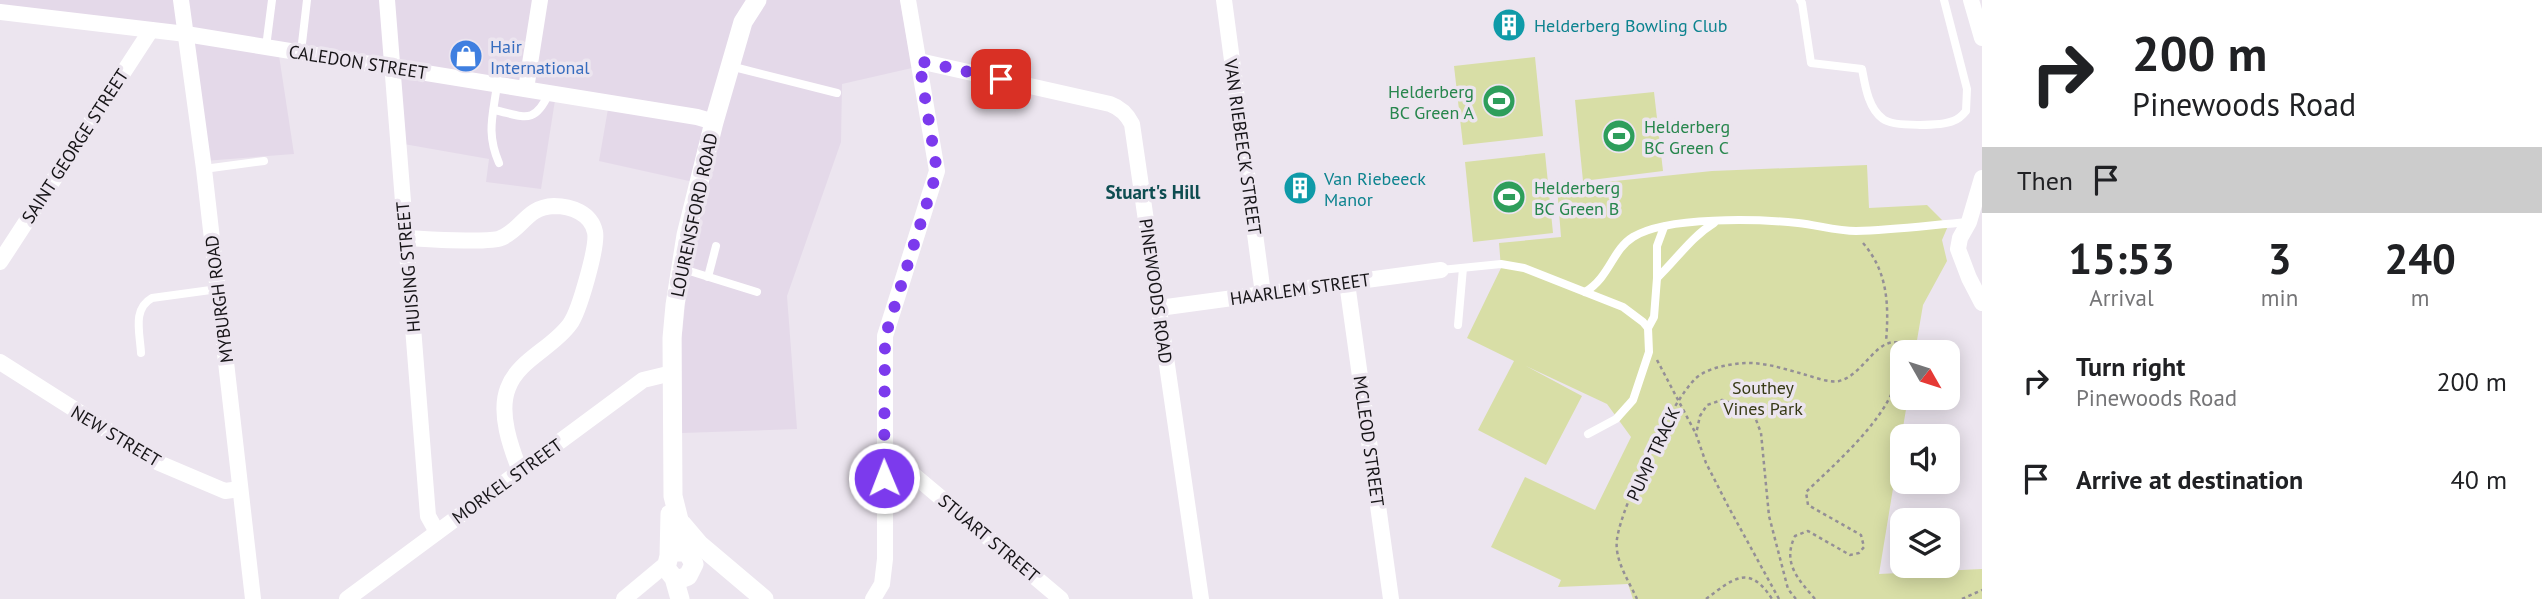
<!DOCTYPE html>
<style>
:root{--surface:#fff;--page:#f2f2f2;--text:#202124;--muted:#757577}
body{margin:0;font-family:"PT Sans",sans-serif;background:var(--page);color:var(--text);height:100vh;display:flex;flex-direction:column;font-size:26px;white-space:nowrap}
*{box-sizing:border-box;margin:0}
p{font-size:23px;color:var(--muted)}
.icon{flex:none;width:38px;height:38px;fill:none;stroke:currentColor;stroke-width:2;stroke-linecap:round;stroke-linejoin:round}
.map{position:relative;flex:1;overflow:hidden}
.side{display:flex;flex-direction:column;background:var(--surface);width:560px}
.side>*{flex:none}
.guide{background:#fff;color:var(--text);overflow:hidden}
.needle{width:46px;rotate:129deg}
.controls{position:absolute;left:1890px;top:340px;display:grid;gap:14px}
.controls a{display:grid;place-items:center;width:70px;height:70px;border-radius:14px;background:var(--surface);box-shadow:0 4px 18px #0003;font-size:35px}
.pin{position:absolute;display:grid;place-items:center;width:60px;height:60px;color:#fff;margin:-30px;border-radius:14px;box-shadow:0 4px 10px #0006}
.me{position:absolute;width:77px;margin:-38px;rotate:359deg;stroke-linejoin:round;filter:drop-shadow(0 0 5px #0008)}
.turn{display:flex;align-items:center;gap:24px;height:147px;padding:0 35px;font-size:32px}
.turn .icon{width:91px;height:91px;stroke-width:2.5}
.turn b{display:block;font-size:49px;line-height:60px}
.then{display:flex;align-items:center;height:66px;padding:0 35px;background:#0003;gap:14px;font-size:26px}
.eta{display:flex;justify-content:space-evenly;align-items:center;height:119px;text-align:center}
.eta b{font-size:42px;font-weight:700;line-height:49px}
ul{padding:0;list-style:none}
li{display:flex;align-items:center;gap:21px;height:98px;padding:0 35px}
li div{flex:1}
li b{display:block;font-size:26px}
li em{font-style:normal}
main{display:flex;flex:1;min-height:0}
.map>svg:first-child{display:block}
</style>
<main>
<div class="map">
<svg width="1982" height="599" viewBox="0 0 1982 599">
<rect width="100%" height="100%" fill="#ece5ef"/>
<polygon fill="#e4d9e9" points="0,0 900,0 912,68 842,84 841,142 787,296 797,429 682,433 682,334 698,183 599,161 609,103 556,94 541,189 486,182 489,159 398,143 391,67 278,49 294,154 204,161 186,34 0,11"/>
<g fill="#d8dea6">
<polygon points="1535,57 1543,136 1463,145 1454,66"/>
<polygon points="1654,92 1663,171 1583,181 1575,100"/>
<polygon points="1545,153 1553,233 1473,242 1465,162"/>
<polygon points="1867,165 1869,208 1927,205 1948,226 1942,240 1947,261 1923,305 1915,352 1902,352 1902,397 1908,397 1879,574 1982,569 1982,599 1633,599 1628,584 1558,587 1561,580 1491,547 1525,477 1595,510 1631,437 1607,404 1526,366 1582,396 1546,465 1478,430 1514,361 1467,338 1501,268 1499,243 1561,237 1557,187 1712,171"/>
</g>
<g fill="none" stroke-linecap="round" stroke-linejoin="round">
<g stroke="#948f96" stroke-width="2.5" stroke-dasharray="3.5 3.5" stroke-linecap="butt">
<path d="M1863,243C1888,272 1889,305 1886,342"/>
<polyline points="1657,360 1696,434"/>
<path d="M1637,599C1629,581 1614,560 1617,539C1622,504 1671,402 1696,378C1707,369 1721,366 1735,364C1758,360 1781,368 1803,374C1814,377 1828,383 1839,381C1865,375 1877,333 1903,344V352"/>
<path d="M1706,599C1733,579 1749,563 1772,599"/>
<polyline points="1779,599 1728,506 1706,463 1696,434 1700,416 1707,405 1722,400 1738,405 1755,417 1761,433 1769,516 1788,589 1796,599"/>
<path d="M1815,599C1798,579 1782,563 1795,536L1808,531L1850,555L1859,553L1864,547L1861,535L1808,505L1806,492C1836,463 1880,425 1895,386C1898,378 1900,369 1902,360"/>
<polyline points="1962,599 1982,590"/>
</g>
<g stroke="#fff" stroke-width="8">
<path d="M1800,0L1802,3L1811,63L1862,69C1865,85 1868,108 1883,119C1893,127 1941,126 1953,121C1959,119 1962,116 1966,111L1967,89L1944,0"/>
<polyline points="266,47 272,0"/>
<polyline points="301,52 307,0"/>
<polyline points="730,66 837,93"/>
<path d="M497,85C493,115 486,133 499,163"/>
<path d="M494,110C524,116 534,126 549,93"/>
<polyline points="204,169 264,161"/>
<polyline points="683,269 757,292"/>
<polyline points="1441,270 1501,264 1524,268 1623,307 1643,322 1648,328 1649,352 1633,400 1616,419 1588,434"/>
<polyline points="708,277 716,246"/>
<polyline points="1657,278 1657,246 1664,227"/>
<path d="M1585,292C1610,277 1612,250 1633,237C1667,216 1758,219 1798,223C1817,225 1837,231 1856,231C1894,230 1931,225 1969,222"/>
<polyline points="1458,325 1463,268"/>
<path d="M1648,328L1654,317L1657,278C1677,259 1691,237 1714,223"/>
<path d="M141,353C140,333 132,309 152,298L218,289"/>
</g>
<g stroke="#fff" stroke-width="16">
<polyline points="181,0 204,169 253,599"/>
<polyline points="387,0 428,516 437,532"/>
<polyline points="1224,0 1263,294"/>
<polyline points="1971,0 1982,38"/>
<polyline points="0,12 186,34 697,117 714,122"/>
<path d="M919,61L1110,104C1121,108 1127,114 1132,124L1201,599"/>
<polyline points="526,89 540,0"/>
<polyline points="1982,178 1969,222 1960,238 1958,249 1969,278 1982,303"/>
<path d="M406,238C422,239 491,243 501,238C523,229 526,207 554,206C571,206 591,213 595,232C598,246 579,312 570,324C553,348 518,360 508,388C498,413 511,448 520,471"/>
<polyline points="0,262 151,30"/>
<polyline points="1347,283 1391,599"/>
<polyline points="1159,308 1441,270"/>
<polyline points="0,362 159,463 225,491 240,489"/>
<polyline points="884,450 1061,599"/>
<polyline points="347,599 643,380 672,373"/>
<polyline points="624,599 666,564"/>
<polyline points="873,599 882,584 885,559 885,336 937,171 908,0"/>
</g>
<g stroke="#fff" stroke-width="19">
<polyline points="670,514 669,556 666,568 674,578 680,599"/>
<polyline points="682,524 699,544 764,599"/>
<polyline points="687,552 673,496 672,338 675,305 686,235 714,122 743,22 757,0"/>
<polyline points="674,578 680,579 688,576 694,564 687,552 675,552"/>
</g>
</g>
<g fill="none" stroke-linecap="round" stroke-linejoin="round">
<polyline stroke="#7c3aed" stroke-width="12" stroke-dasharray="0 21.6" points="884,478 885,337 937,171 919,61 1001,79"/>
</g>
<defs>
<symbol id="building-disc" viewBox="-11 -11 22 22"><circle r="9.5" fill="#0f9aa8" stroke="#ece5ef"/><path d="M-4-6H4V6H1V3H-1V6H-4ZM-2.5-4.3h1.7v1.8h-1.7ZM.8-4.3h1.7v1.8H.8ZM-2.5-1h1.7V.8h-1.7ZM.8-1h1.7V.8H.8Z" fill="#fff"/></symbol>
<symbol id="shop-disc" viewBox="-11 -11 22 22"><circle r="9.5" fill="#3f7fe0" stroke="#ece5ef"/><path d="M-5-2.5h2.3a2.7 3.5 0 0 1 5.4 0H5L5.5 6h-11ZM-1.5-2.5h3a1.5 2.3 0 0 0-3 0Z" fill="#fff"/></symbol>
<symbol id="stadium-disc" viewBox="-11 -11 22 22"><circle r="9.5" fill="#2e9e5b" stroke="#ece5ef"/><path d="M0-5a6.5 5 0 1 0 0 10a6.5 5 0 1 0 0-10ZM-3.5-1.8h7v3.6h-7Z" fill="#fff"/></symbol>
</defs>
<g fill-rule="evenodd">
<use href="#building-disc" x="1490" y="6" width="38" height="38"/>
<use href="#shop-disc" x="447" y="37" width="38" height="38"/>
<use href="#stadium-disc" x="1480" y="82" width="38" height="38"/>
<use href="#stadium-disc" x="1600" y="117" width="38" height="38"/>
<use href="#building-disc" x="1281" y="169" width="38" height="38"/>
<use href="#stadium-disc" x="1490" y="178" width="38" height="38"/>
</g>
<g text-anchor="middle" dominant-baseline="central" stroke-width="7" stroke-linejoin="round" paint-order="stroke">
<g font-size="18" fill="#0d838f" stroke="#ece5ef" text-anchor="start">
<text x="1534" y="25">Helderberg Bowling Club</text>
<text x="1324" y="178">Van Riebeeck<tspan x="1324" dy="21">Manor</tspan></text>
</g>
<g font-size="18" fill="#366cbe" stroke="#ece5ef" text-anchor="start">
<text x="490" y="46">Hair<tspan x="490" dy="21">International</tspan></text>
</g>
<g font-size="18" fill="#161417" stroke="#ece5ef">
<text transform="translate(358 62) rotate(9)">CALEDON STREET</text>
<text transform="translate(75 146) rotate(-57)">SAINT GEORGE STREET</text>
<text transform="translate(1243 147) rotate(82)">VAN RIEBEECK STREET</text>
<text transform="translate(694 215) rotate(-78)">LOURENSFORD ROAD</text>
<text transform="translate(408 267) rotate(-95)">HUISING STREET</text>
<text transform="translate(1300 289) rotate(-8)">HAARLEM STREET</text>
<text transform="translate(1156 291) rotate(82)">PINEWOODS ROAD</text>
<text transform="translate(219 299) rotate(-97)">MYBURGH ROAD</text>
<text transform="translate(116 436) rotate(31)">NEW STREET</text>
<text transform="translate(1369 441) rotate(82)">MCLEOD STREET</text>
<text transform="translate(1653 454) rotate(-65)">PUMP TRACK</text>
<text transform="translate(507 481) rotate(-36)">MORKEL STREET</text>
<text transform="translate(989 538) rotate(40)">STUART STREET</text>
</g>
<g font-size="18" fill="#27864d" stroke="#ece5ef" text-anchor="start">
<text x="1474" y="91" text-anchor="end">Helderberg<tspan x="1474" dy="21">BC Green A</tspan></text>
<text x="1644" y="126">Helderberg<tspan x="1644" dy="21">BC Green C</tspan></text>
<text x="1534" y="187">Helderberg<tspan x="1534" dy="21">BC Green B</tspan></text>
</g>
<g font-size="18" fill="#373a15" stroke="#ece5ef">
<text x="1763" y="387">Southey<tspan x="1763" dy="21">Vines Park</tspan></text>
</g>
<g font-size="19" font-weight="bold" fill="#0e4d51" stroke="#ece5ef">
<text x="1153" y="192">Stuart's Hill</text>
</g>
</g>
</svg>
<div class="controls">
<a><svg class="needle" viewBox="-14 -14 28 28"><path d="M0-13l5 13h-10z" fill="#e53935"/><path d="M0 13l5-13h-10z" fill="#757577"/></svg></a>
<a><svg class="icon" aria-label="sound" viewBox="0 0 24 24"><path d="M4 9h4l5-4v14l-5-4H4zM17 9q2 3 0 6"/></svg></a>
<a><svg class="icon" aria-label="layers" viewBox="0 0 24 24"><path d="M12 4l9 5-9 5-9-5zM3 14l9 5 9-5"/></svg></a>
</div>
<div class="pin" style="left:1001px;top:79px;background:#d93025"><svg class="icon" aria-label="arrive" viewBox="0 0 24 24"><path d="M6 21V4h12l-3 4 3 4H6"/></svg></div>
<svg class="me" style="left:884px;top:478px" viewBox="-20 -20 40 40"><circle r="17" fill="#7c3aed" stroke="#fff" stroke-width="3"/><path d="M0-11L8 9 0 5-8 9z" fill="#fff"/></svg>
</div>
<section class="side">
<div class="guide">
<div class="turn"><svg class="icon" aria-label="right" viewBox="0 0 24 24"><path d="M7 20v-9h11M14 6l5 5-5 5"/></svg><div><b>200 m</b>Pinewoods Road</div></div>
<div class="then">Then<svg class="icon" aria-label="arrive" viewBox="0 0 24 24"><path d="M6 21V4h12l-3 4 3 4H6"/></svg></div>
</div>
<div class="eta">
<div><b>15:53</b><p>Arrival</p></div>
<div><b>3</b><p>min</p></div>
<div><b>240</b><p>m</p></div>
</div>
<ul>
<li><svg class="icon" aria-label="right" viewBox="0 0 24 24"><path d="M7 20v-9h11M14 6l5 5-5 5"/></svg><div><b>Turn right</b><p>Pinewoods Road</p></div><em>200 m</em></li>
<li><svg class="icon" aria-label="arrive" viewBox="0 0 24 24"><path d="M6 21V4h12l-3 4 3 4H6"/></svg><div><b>Arrive at destination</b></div><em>40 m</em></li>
</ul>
</section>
</main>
